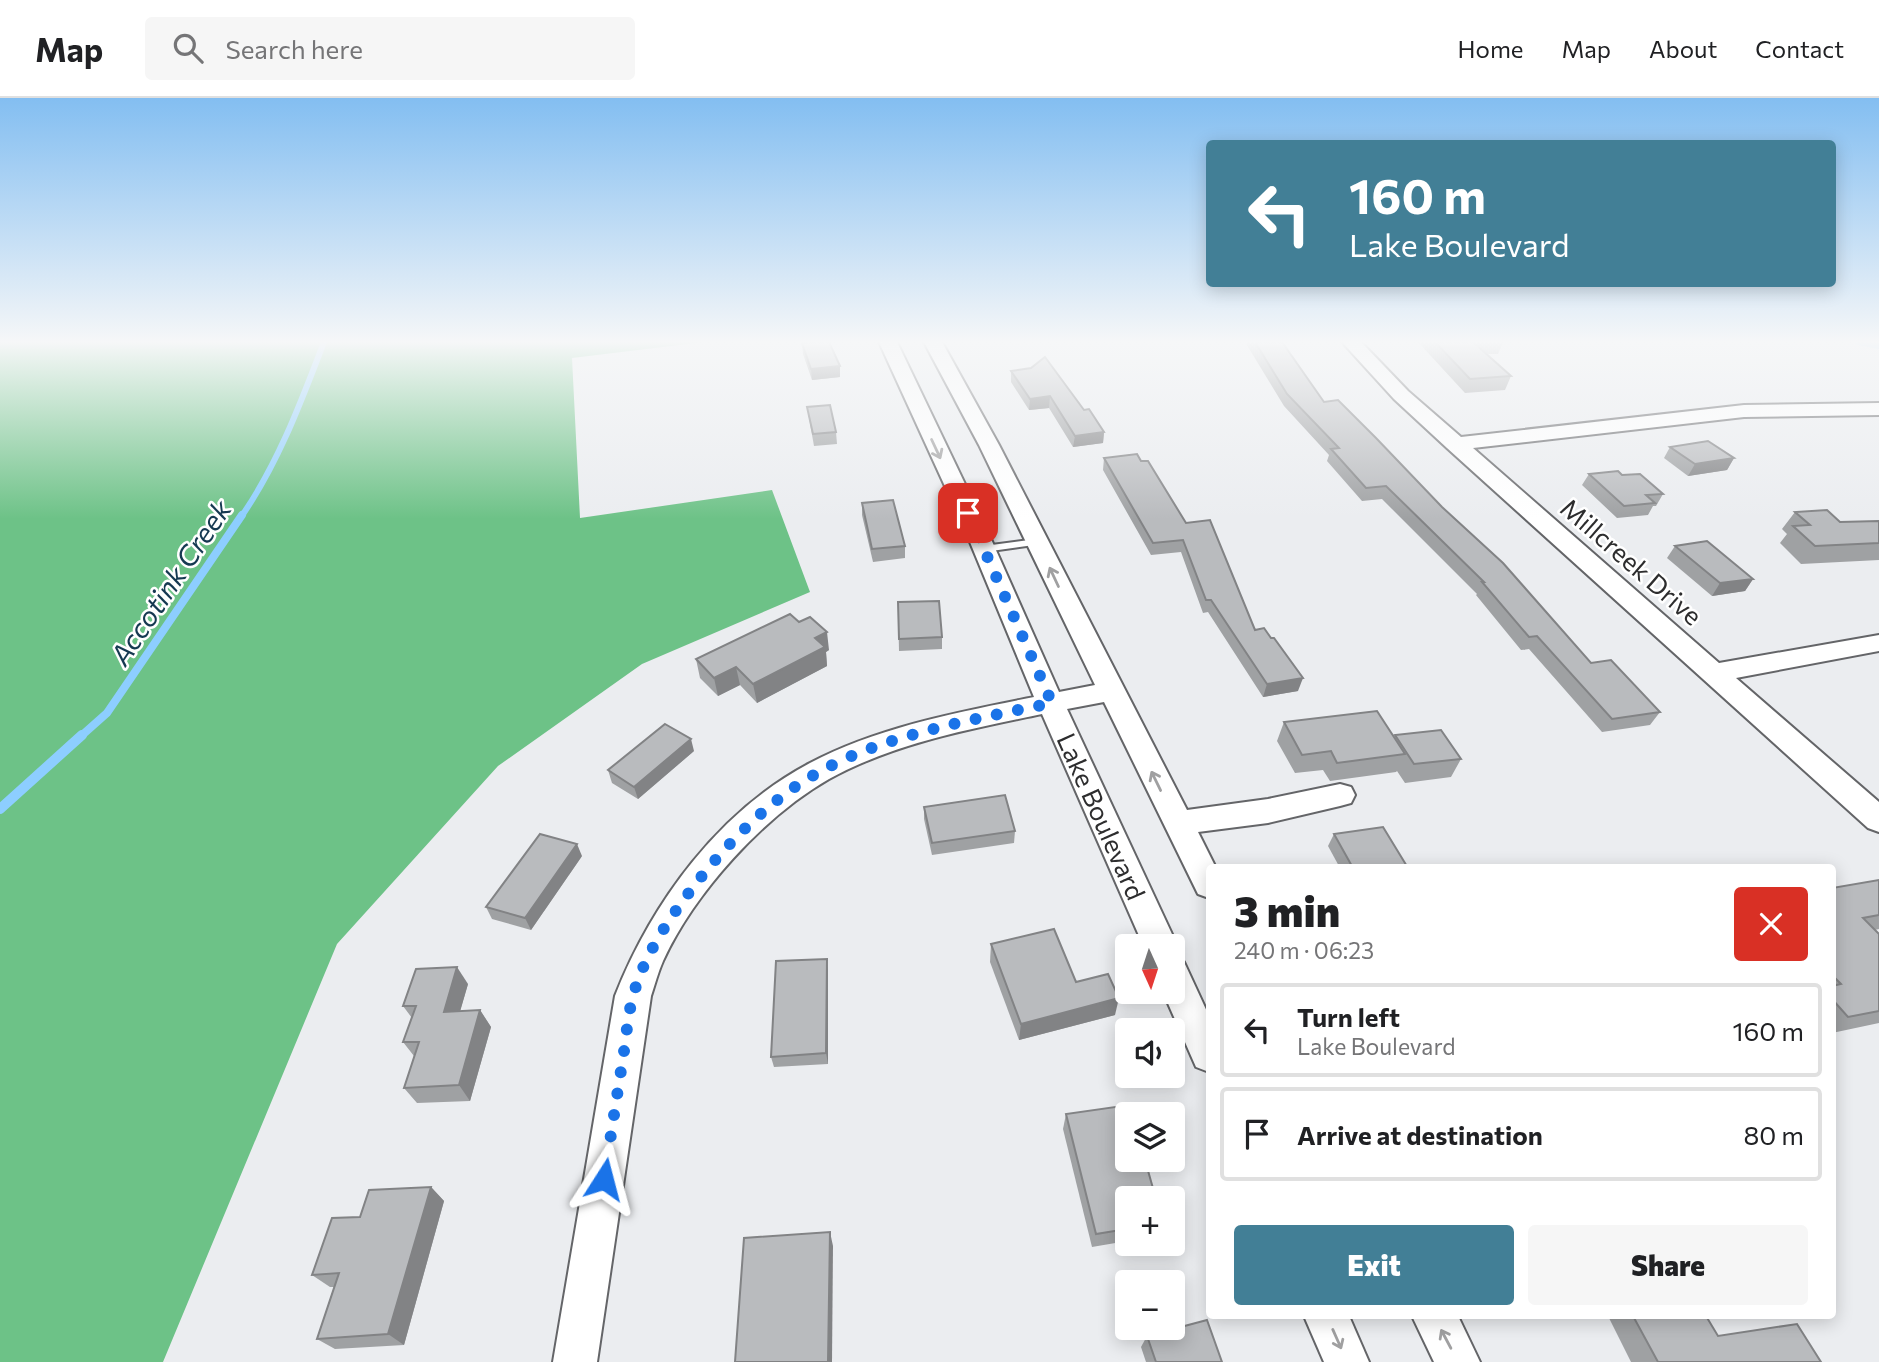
<!DOCTYPE html>
<meta charset="utf-8">
<style>
:root{--surface:#fff;--page:#f6f6f6;--text:#202124;--muted:#757577;--line:#e0e0e0;--accent:#427f96}
body{margin:0;font-family:Commissioner,sans-serif;background:var(--page);color:var(--text);height:100vh;display:flex;flex-direction:column;font-size:26px;white-space:nowrap}
*{box-sizing:border-box;margin:0}
p{font-size:23px;color:var(--muted)}
.icon{flex:none;width:38px;height:38px;fill:none;stroke:currentColor;stroke-width:2;stroke-linecap:round;stroke-linejoin:round}
.map{position:relative;flex:1;overflow:hidden}
.drawer{position:absolute;left:1206px;top:766px;width:630px;height:455px;display:flex;flex-direction:column;background:var(--surface);border-radius:7px;box-shadow:0 4px 18px #0003}
.drawer>*{flex:none}
.banner{position:absolute;left:1206px;top:42px;width:630px;height:147px;border-radius:7px;box-shadow:0 4px 18px #0003;background:#427f96;color:#fff;overflow:hidden}
.needle{width:46px;rotate:177deg}
.tools{position:absolute;left:1115px;top:836px;display:grid;gap:14px}
.tools a{display:grid;place-items:center;width:70px;height:70px;border-radius:7px;background:var(--surface);box-shadow:0 4px 18px #0003;font-size:35px}
.pin{position:absolute;display:grid;place-items:center;width:60px;height:60px;color:#fff;margin:-30px;border-radius:14px;box-shadow:0 4px 10px #0006}
.me{position:absolute;width:77px;margin:-38px;rotate:9deg;stroke-linejoin:round;filter:drop-shadow(0 0 5px #0008)}
.turn{display:flex;align-items:center;gap:24px;height:147px;padding:0 28px;font-size:32px}
.turn .icon{width:91px;height:91px;stroke-width:2.5}
.turn b{display:block;font-size:49px;line-height:60px}
.round{display:grid;place-items:center;flex:none;width:74px;height:74px;border-radius:7px;background:var(--page)}
.head{display:flex;align-items:center;justify-content:space-between;height:119px;padding:0 28px}
h1{font-size:42px;font-weight:800;line-height:52px}
.cta{display:flex;gap:14px;margin-top:auto;padding:14px 28px}
.cta a{flex:1;height:80px;border-radius:7px;background:var(--accent);color:#fff;font-size:28px;font-weight:800;line-height:80px;text-align:center}
.cta a+a{background:var(--page);color:var(--text)}
ul{padding:0;list-style:none}
li{display:flex;align-items:center;gap:21px;height:94px;margin:0 14px 10px;padding:0 14px;border:4px solid var(--line);border-radius:7px}
li div{flex:1}
li b{display:block;font-size:26px}
li em{font-style:normal}
header{display:flex;align-items:center;gap:42px;box-sizing:border-box;height:98px;padding:0 35px;background:var(--surface);border-bottom:2px solid var(--line)}
header strong{font-size:33px}
nav{display:flex;gap:38px;margin-inline-start:auto;font-size:24px}
.search{width:490px;height:63px;background:var(--page);display:flex;align-items:center;gap:18px;box-sizing:border-box;padding:0 24px;border-radius:7px;color:var(--muted);font-size:26px}
.map>svg:first-child{display:block}
</style>
<header>
<strong>Map</strong>
<div class="search"><svg class="icon" aria-label="search" viewBox="0 0 24 24"><circle cx="10" cy="10" r="6"/><path d="M15 15l6 6"/></svg>Search here</div>
<nav><a>Home</a><a>Map</a><a>About</a><a>Contact</a></nav>
</header>
<div class="map">
<svg width="1879" height="1264" viewBox="0 0 1879 1264">
<rect width="100%" height="100%" fill="#ebedf0"/>
<polygon fill="#6dc287" points="0,244 704,244 572,260 580,420 772,392 810,494 642,566 498,668 337,846 163,1264 0,1264"/>
<g fill="none" stroke-linecap="round" stroke-linejoin="round">
<g stroke="#8dceff" stroke-width="6">
<polyline points="1858,244 1879,248"/>
<path d="M241,419C278,366 301,304 324,244"/>
</g>
<polyline stroke="#8dceff" stroke-width="8" points="80,639 107,615 242,417"/>
<polyline stroke="#8dceff" stroke-width="10" points="0,711 82,637"/>
<defs>
<polygon id="service" points="1037,441 1041,442 1041,446 984,454 978,451 984,448"/>
<g id="minor">
<path d="M879,244H897L987,432L1059,594L1095,587L979,347L924,244H942L999,347L1187,712L1268,701L1340,686L1351,689L1355,697L1351,705L1340,708L1268,725L1198,734L1216,770H1209V800L1198,796L1104,604L1067,611L1178,849L1172,859V849H1144L1042,616C970,631 894,645 829,681C764,718 694,795 663,863C658,874 655,886 651,898L597,1264H553L615,898C652,804 719,713 810,665C878,629 959,614 1034,599L965,432Z"/>
<polygon points="1342,244 1361,244 1408,293 1461,339 1744,307 1879,305 1879,317 1744,319 1473,350 1719,565 1879,537 1879,553 1736,580 1879,704 1879,734 1868,730 1447,350 1394,301"/>
<polygon points="1172,860 1184,864 1209,918 1209,974 1196,969 1163,894 1172,894"/>
<polygon points="1304,1218 1349,1218 1369,1264 1324,1264"/>
<polygon points="1412,1218 1458,1218 1480,1264 1434,1264"/>
</g>
</defs>
<use href="#service" stroke="#646568" stroke-width="4"/>
<use href="#minor" stroke="#646568" stroke-width="4"/>
<use href="#service" fill="#fff" fill-rule="evenodd"/>
<use href="#minor" fill="#fff" fill-rule="evenodd"/>
</g>
<g fill="#9fa1a3">
<polygon points="1245,244 1282,244 1324,304 1591,565 1660,614 1650,627 1602,634 1529,551 1521,552 1476,497 1477,496 1382,401 1362,403 1327,363 1329,357 1284,308"/>
<polygon points="1418,244 1503,244 1498,256 1487,256 1511,278 1505,292 1465,295"/>
<polygon points="802,245 840,268 840,279 812,282 803,256"/>
<polygon points="1011,273 1084,312 1104,334 1103,345 1073,349 1049,310 1029,312 1011,284"/>
<polygon points="807,309 836,334 837,346 814,348"/>
<polygon points="1670,349 1734,360 1727,372 1688,378 1664,360"/>
<polygon points="1104,360 1141,363 1186,425 1255,532 1298,593 1263,599 1208,514 1203,515 1181,454 1151,457 1103,372"/>
<polygon points="1589,376 1622,377 1663,396 1656,408 1653,408 1648,417 1617,420 1582,387"/>
<polygon points="862,405 905,448 905,460 873,464 862,417"/>
<polygon points="1795,414 1840,424 1879,423 1879,462 1801,466 1780,445 1787,436 1782,431"/>
<polygon points="1675,448 1753,481 1745,493 1712,498 1667,460"/>
<polygon points="898,504 942,539 942,551 899,553"/>
<polygon points="829,552 826,554 827,568 757,605 740,587 718,598 700,580 696,561"/>
<polygon points="1284,624 1394,639 1395,637 1461,661 1451,679 1405,685 1397,673 1396,674 1330,683 1323,672 1295,675 1277,643"/>
<polygon points="694,653 638,701 612,685 608,672"/>
<polygon points="924,709 1015,733 1014,745 932,757 924,721"/>
<polygon points="1334,736 1408,770 1340,770 1328,748"/>
<polygon points="582,758 531,832 492,821 486,809"/>
<polygon points="1879,782 1879,831 1875,832 1879,836 1879,925 1832,935 1832,790"/>
<polygon points="991,846 1076,884 1115,917 1019,942 990,864"/>
<polygon points="828,872 828,966 774,969 771,959"/>
<polygon points="468,886 460,913 480,912 491,929 470,1003 417,1005 404,990 414,958 403,944 412,920 403,908"/>
<polygon points="1066,1016 1127,1101 1127,1143 1092,1149 1063,1031"/>
<polygon points="431,1089 444,1103 404,1247 335,1251 317,1241 334,1189 330,1189 312,1177 360,1119"/>
<polygon points="1608,1218 1706,1218 1718,1238 1821,1264 1631,1264"/>
<polygon points="1147,1238 1222,1264 1146,1264 1141,1249"/>
</g>
<g fill="#828385">
<polygon points="840,268 840,279 812,282 811,271"/>
<polygon points="1050,298 1049,310 1029,312 1030,301"/>
<polygon points="1104,334 1103,345 1073,349 1075,338"/>
<polygon points="1734,360 1727,372 1688,378 1695,366"/>
<polygon points="1753,481 1745,493 1712,498 1720,485"/>
<polygon points="827,534 829,552 826,554 827,568 757,605 753,586 815,540"/>
<polygon points="736,569 740,587 718,598 714,580"/>
<polygon points="1303,580 1298,593 1263,599 1267,586"/>
<polygon points="691,641 694,653 638,701 634,689"/>
<polygon points="577,746 582,758 531,832 525,820"/>
<polygon points="827,861 828,872 828,966 826,955"/>
<polygon points="457,869 468,886 455,931 444,914"/>
<polygon points="1119,900 1115,917 1019,942 1021,926"/>
<polygon points="480,912 491,929 470,1003 459,987"/>
<polygon points="431,1089 444,1103 404,1247 388,1236"/>
<polygon points="830,1134 833,1148 832,1264 828,1264"/>
</g>
<g fill="#b9bbbe" stroke="#828385" stroke-width="2">
<polygon points="811,244 829,244 840,268 811,271 802,245"/>
<polygon points="1255,244 1282,244 1324,304 1338,302 1376,340 1442,409 1503,465 1591,565 1611,562 1660,614 1612,621 1537,538 1529,539 1482,484 1484,484 1386,388 1366,390 1331,351 1339,350 1287,296"/>
<polygon points="1435,244 1473,244 1511,278 1470,281"/>
<polygon points="1045,259 1084,312 1089,311 1104,334 1075,338 1050,298 1030,301 1011,273 1031,270"/>
<polygon points="830,307 836,334 813,336 807,309"/>
<polygon points="1708,343 1734,360 1695,366 1670,349"/>
<polygon points="1137,356 1141,363 1148,363 1186,425 1210,422 1255,532 1264,530 1271,540 1274,540 1303,580 1267,586 1211,502 1206,502 1183,442 1153,445 1104,360"/>
<polygon points="1618,373 1622,377 1640,376 1663,396 1646,397 1655,405 1624,408 1589,376"/>
<polygon points="893,402 905,448 872,451 862,405"/>
<polygon points="1827,412 1840,424 1879,423 1879,445 1815,448 1793,428 1810,427 1795,414"/>
<polygon points="1707,443 1753,481 1720,485 1675,448"/>
<polygon points="939,503 942,539 899,541 898,504"/>
<polygon points="790,516 799,524 810,519 827,534 815,540 825,549 753,586 736,569 714,580 696,561"/>
<polygon points="1377,613 1405,656 1337,665 1331,653 1302,657 1284,624"/>
<polygon points="665,626 691,641 634,689 608,672"/>
<polygon points="1441,632 1461,661 1414,666 1395,637"/>
<polygon points="1005,697 1015,733 932,745 924,709"/>
<polygon points="1383,729 1408,770 1353,770 1334,736"/>
<polygon points="540,736 577,746 525,820 486,809"/>
<polygon points="1879,782 1879,817 1863,820 1879,836 1879,913 1848,919 1832,901 1832,888 1841,886 1832,877 1832,790"/>
<polygon points="1054,831 1076,884 1108,876 1119,900 1021,926 991,846"/>
<polygon points="827,861 826,955 771,959 776,863"/>
<polygon points="457,869 444,914 480,912 459,987 404,990 419,944 403,944 416,908 403,908 416,871"/>
<polygon points="1129,1007 1131,1017 1127,1017 1127,1062 1145,1062 1156,1101 1127,1101 1127,1131 1096,1136 1066,1016"/>
<polygon points="431,1089 388,1236 317,1241 339,1175 312,1177 332,1120 360,1119 369,1092"/>
<polygon points="830,1134 828,1264 735,1264 744,1140"/>
<polygon points="1633,1218 1706,1218 1718,1238 1797,1226 1821,1264 1658,1264"/>
<polygon points="1207,1222 1222,1264 1156,1264 1147,1238"/>
</g>
<defs><path id="oneway-shaft" d="M-6 0H5M1.5-3L5.5 0L1.5 3" fill="none" stroke-width="1.6" stroke-linecap="round" stroke-linejoin="round" transform="scale(1.75)"/></defs>
<g stroke="#a0a0a1">
<use href="#oneway-shaft" transform="translate(936 351) rotate(65)"/>
<use href="#oneway-shaft" transform="translate(1054 479) rotate(-115)"/>
<use href="#oneway-shaft" transform="translate(1156 683) rotate(-116)"/>
<use href="#oneway-shaft" transform="translate(1337 1241) rotate(66)"/>
<use href="#oneway-shaft" transform="translate(1446 1241) rotate(-118)"/>
</g>
<linearGradient id="sky" x2="0" y2="1"><stop stop-color="#83bef1"/><stop offset="0.58" stop-color="#f6f7f8"/><stop offset="1" stop-color="#f6f7f8" stop-opacity="0"/></linearGradient>
<rect width="1879" height="421" fill="url(#sky)"/>
<g fill="none" stroke-linecap="round" stroke-linejoin="round">
<path stroke="#1a73e8" stroke-width="12" stroke-dasharray="0 21.6" d="M604,1081C610,1043 616,1004 622,966C626,944 627,920 633,898C644,858 667,824 691,792C725,747 770,701 819,674C887,636 976,621 1052,605L968,415"/>
</g>
<g text-anchor="middle" dominant-baseline="central" stroke-width="5" stroke-linejoin="round" paint-order="stroke">
<g font-size="26" fill="#2d2d2e" stroke="#fff">
<text transform="translate(1632 463) rotate(41)">Millcreek Drive</text>
<text transform="translate(1102 718) rotate(66)">Lake Boulevard</text>
</g>
<g font-size="28" font-style="italic" fill="#153951" stroke="#fff">
<text transform="translate(170 484) rotate(-56)">Accotink Creek</text>
</g>
</g>
</svg>
<div class="tools">
<a><svg class="needle" viewBox="-14 -14 28 28"><path d="M0-13l5 13h-10z" fill="#e53935"/><path d="M0 13l5-13h-10z" fill="#757577"/></svg></a>
<a><svg class="icon" aria-label="sound" viewBox="0 0 24 24"><path d="M4 9h4l5-4v14l-5-4H4zM17 9q2 3 0 6"/></svg></a>
<a><svg class="icon" aria-label="layers" viewBox="0 0 24 24"><path d="M12 4l9 5-9 5-9-5zM3 14l9 5 9-5"/></svg></a>
<a>+</a>
<a>−</a>
</div>
<div class="pin" style="left:968px;top:415px;background:#d93025"><svg class="icon" aria-label="arrive" viewBox="0 0 24 24"><path d="M6 21V4h12l-3 4 3 4H6"/></svg></div>
<svg class="me" style="left:604px;top:1081px" viewBox="-20 -20 40 40"><path d="M0-17L14 15 0 8-14 15z" fill="#1a73e8" stroke="#fff" stroke-width="4"/></svg>
<div class="banner">
<div class="turn"><svg class="icon" aria-label="left" viewBox="0 0 24 24"><path d="M17 20v-9H6M10 6l-5 5 5 5"/></svg><div><b>160 m</b>Lake Boulevard</div></div>
</div>
<section class="drawer">
<div class="head"><div><h1>3 min</h1><p>240 m · 06:23</p></div><a class="round" style="background:#d93025;color:#fff"><svg class="icon" aria-label="close" viewBox="0 0 24 24"><path d="M6 6l12 12M18 6L6 18"/></svg></a></div>
<ul>
<li><svg class="icon" aria-label="left" viewBox="0 0 24 24"><path d="M17 20v-9H6M10 6l-5 5 5 5"/></svg><div><b>Turn left</b><p>Lake Boulevard</p></div><em>160 m</em></li>
<li><svg class="icon" aria-label="arrive" viewBox="0 0 24 24"><path d="M6 21V4h12l-3 4 3 4H6"/></svg><div><b>Arrive at destination</b></div><em>80 m</em></li>
</ul>
<div class="cta"><a>Exit</a><a>Share</a></div>
</section>
</div>
